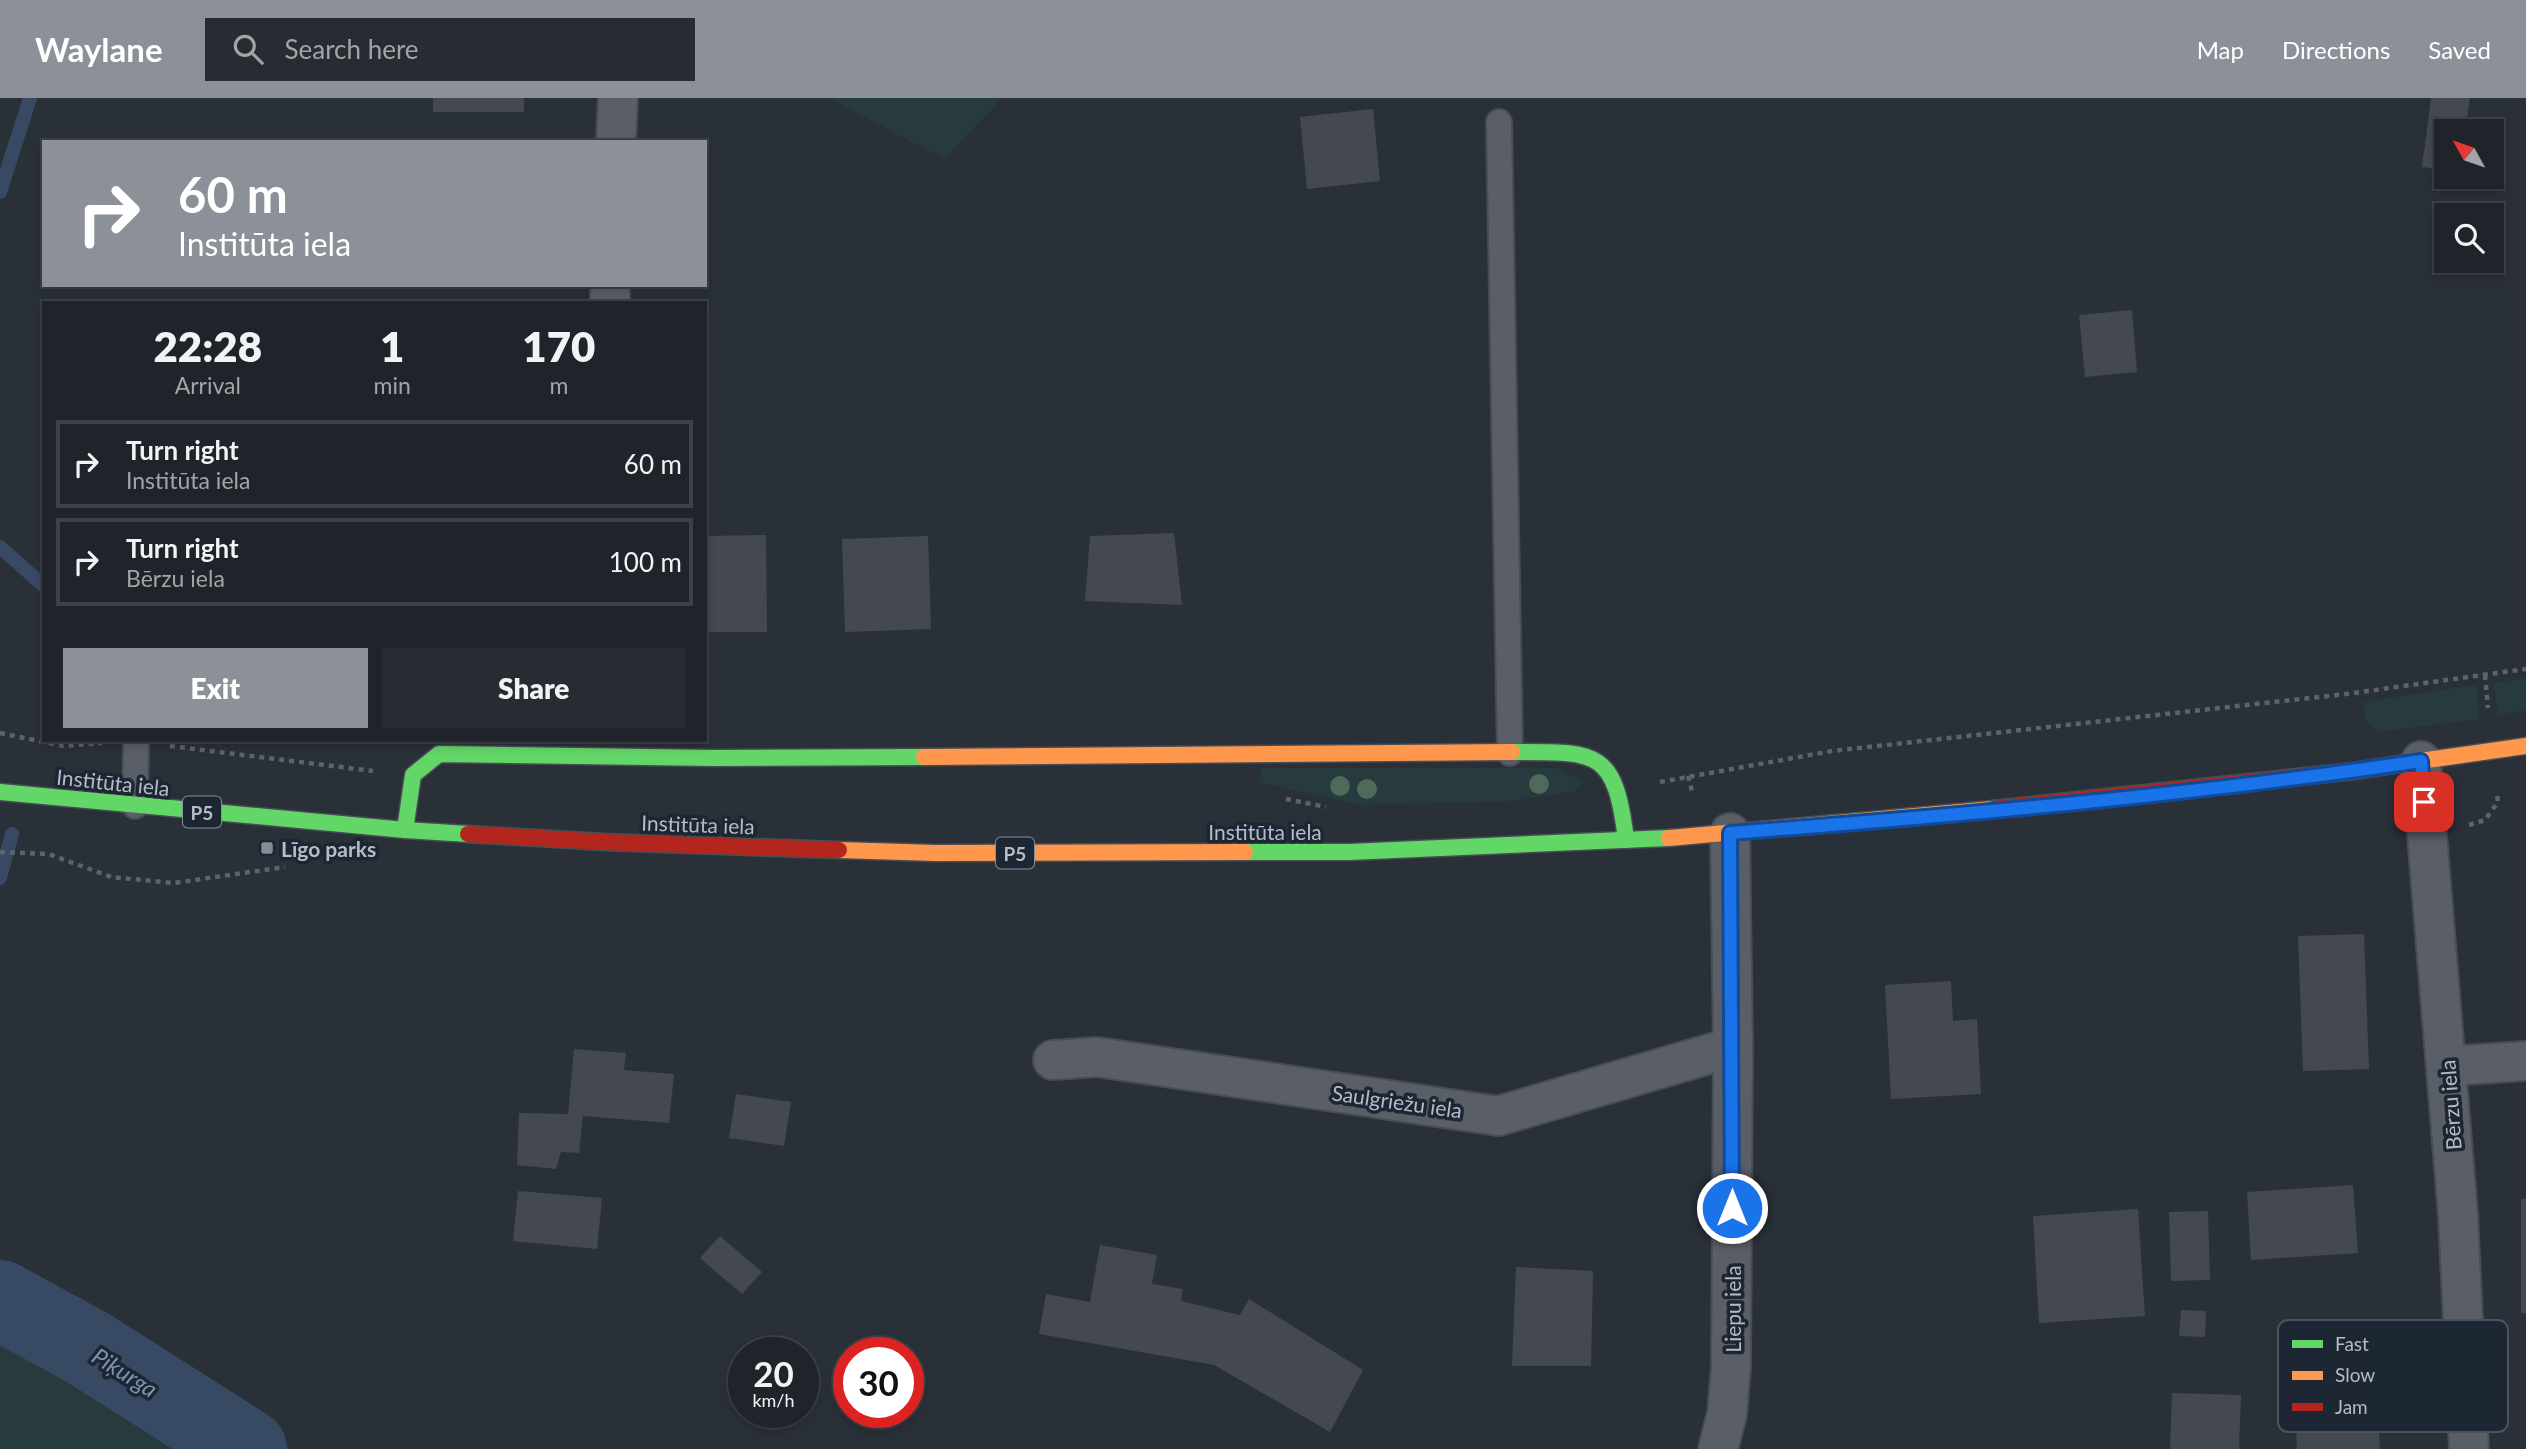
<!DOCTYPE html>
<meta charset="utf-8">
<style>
:root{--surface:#20242a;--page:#282c32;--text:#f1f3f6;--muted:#a2a4a8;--line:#3d4147;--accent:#8c9099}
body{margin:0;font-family:Lato,sans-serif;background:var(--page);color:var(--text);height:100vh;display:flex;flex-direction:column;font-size:26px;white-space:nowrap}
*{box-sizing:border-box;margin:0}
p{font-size:23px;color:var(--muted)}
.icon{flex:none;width:38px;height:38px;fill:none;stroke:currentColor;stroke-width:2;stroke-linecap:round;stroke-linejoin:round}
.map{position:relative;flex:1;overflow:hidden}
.panel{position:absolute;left:42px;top:203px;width:665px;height:441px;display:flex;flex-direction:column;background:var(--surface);border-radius:0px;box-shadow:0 4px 10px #0003,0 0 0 2px var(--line)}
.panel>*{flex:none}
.banner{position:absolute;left:42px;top:42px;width:665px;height:147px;border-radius:0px;box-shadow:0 4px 10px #0003,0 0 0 2px var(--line);background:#8c9099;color:#fff;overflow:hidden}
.needle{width:46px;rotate:310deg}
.buttons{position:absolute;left:2434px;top:21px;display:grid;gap:14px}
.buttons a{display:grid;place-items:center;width:70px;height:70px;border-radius:0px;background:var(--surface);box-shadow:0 4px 10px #0003,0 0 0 2px var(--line);font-size:35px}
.speed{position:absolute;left:728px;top:1239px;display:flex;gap:14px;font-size:35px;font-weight:700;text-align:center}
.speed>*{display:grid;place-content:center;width:91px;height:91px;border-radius:50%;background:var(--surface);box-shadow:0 4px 10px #0003,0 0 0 2px var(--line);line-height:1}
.speed small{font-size:18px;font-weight:400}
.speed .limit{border:10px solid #d22;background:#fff;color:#111}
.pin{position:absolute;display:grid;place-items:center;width:60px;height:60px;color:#fff;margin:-30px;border-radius:14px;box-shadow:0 4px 10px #0006}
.me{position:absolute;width:77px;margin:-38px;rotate:0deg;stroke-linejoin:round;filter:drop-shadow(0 0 5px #0008)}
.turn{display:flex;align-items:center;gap:24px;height:147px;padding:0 21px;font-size:32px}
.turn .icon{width:91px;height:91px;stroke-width:2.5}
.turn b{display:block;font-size:49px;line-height:60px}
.eta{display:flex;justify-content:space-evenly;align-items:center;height:119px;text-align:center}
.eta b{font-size:42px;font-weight:800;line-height:49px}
.action{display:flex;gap:14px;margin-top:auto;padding:14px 21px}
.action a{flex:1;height:80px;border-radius:0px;background:var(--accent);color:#fff;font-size:28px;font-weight:800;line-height:80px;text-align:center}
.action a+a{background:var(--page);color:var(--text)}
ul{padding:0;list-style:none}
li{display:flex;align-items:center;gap:21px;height:88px;margin:0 14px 10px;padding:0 7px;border:4px solid var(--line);border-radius:0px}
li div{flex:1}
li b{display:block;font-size:26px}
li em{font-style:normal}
header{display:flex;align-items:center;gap:42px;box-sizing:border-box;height:98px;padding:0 35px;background:var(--accent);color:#fff}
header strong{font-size:33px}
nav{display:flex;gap:38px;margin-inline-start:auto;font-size:24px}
.search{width:490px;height:63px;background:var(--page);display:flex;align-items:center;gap:18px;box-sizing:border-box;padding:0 24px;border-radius:0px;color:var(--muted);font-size:26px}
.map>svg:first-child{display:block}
</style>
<header>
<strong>Waylane</strong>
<div class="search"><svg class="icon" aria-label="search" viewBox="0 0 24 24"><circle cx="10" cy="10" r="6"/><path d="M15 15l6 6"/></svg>Search here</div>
<nav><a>Map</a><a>Directions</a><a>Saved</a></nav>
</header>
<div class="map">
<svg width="2526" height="1351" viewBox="0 0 2526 1351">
<rect width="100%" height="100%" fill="#2a3038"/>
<g fill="#273a3e">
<polygon points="829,0 1002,0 944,61"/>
<polygon points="2526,580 2526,612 2498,617 2494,585"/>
<polygon points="2477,587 2478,621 2379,634 2366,624 2362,604"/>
<polygon points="1262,670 1556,670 1583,683 1575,693 1513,703 1360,707 1259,684"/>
<polygon points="0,1165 35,1188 290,1351 0,1351"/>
</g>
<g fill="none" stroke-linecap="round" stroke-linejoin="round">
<g stroke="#384963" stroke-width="14">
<polyline points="0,94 30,0"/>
<polyline points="0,449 44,488"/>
<polyline points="0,780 12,736"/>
</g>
<polyline stroke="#384963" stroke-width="80" points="0,1202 88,1250 247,1351"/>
</g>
<g fill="#444950">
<rect x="433" y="0" width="91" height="14"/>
<polygon points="2431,0 2470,0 2465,33 2446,33 2446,72 2422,69"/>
<polygon points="1373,11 1380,83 1307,91 1300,19"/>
<polygon points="2132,212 2137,274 2085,279 2079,217"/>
<polygon points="1174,435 1182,507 1085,503 1090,438"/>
<polygon points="766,437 767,534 705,534 705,438"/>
<polygon points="928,438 931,531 845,534 842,441"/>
<polygon points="2364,836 2369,971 2303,973 2298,838"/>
<polygon points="1951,883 1953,923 1977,921 1981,996 1891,1001 1885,887"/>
<polygon points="574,951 626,955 624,972 674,976 669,1025 583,1018 579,1055 561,1054 556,1071 517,1067 519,1015 568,1016"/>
<polygon points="736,996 791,1004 784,1048 729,1040"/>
<polygon points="2353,1087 2358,1155 2251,1162 2247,1094"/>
<polygon points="518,1093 602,1100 597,1151 513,1143"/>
<rect x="2521" y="1101" width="5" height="114"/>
<polygon points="2138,1111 2145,1218 2039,1225 2033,1118"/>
<polygon points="2208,1113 2210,1182 2171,1183 2169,1114"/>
<polygon points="720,1138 762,1174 742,1196 700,1160"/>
<polygon points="1100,1147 1157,1157 1152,1186 1183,1191 1181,1203 1240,1217 1249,1201 1363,1272 1330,1334 1214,1267 1039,1236 1046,1196 1090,1204"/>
<polygon points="1516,1169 1593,1173 1591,1268 1512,1268"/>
<polygon points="2181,1212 2206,1213 2205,1239 2179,1238"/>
<polygon points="2172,1295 2241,1297 2239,1351 2170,1351"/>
<polygon points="2378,1325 2380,1351 2297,1351 2296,1331"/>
</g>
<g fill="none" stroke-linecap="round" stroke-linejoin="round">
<defs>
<g id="lane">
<polyline points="1499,24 1510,655"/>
<polyline points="135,708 136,642"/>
</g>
<g id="street">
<polyline points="616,44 618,0"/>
<polyline points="610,205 610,187"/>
<polyline points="2421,663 2458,1117 2469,1351"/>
<polyline points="1053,962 1097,959 1498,1018 1733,949"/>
<polyline points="2448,968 2526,963"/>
<polyline points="1718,1351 1727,1316 1731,1269 1733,949 1730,735"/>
</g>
<g id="fast">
<path d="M1512,654C1598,654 1615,651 1626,742"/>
<polyline points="0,694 405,732 468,736"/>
<polyline points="405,732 413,677 439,656 715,660 924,659"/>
<polyline points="1245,754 1349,754 1669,740"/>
</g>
<g id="slow">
<polyline points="924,659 1512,654"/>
<polyline points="2413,664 2526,648"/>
<polyline points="1669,740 1993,711"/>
<polyline points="839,752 936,755 1245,754"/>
</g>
<g id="jam">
<polyline points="1993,711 2354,673 2413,664"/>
<polyline points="468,736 604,744 839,752"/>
</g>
</defs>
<use href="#lane" stroke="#484c53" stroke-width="28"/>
<use href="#street" stroke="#484c53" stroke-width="42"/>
<use href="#fast" stroke="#484c53" stroke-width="19"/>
<use href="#slow" stroke="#484c53" stroke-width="19"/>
<use href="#jam" stroke="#484c53" stroke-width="19"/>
<g stroke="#5d636a" stroke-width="4.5" stroke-dasharray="5 5" stroke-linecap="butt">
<polyline points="2485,577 2488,610"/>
<polyline points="0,635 63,648 102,645"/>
<polyline points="170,648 373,673"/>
<polyline points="1688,678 1693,697"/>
<polyline points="1660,684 1832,653 2346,596 2526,571"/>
<polyline points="1286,701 1326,709"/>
<polyline points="2469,727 2485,722 2498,704 2497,696"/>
<polyline points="0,754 49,756 111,779 174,785 285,769"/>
</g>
<use href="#lane" stroke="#5a5e66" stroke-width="24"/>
<use href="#street" stroke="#5a5e66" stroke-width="38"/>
<use href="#fast" stroke="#63d668" stroke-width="16"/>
<use href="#slow" stroke="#ff974d" stroke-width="16"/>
<use href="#jam" stroke="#b3261e" stroke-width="16"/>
</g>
<g fill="#4e6a5a">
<circle cx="1539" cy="686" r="10"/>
<circle cx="1340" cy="688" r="10"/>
<circle cx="1367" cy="691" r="10"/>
</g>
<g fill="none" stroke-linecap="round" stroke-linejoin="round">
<defs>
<path id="route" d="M1732,1110L1730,735C1961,717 2192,697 2421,663L2424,704"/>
</defs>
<use href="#route" stroke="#114b97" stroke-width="18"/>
<use href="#route" stroke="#1a73e8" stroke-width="12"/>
</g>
<rect fill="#848b96" stroke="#1d2633" stroke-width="2.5" x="260" y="743" width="14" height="14" rx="3.5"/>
<g text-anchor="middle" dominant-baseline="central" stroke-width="7" stroke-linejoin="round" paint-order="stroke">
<g fill="#1d2633" stroke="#878f9c" stroke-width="2">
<rect x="183" y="698.5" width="38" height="31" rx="5"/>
<rect x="996" y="739.5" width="38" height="31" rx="5"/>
</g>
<g font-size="19" font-weight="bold" fill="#b4bcc9">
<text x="202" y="714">P5</text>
<text x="1015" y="755">P5</text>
</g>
<g font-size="21" fill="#b4bcc9" stroke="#1d2633">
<text transform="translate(113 684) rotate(6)">Institūta iela</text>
<text transform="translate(698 726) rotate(2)">Institūta iela</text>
<text x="1265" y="733">Institūta iela</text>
<text transform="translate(1397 1003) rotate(8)">Saulgriežu iela</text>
<text transform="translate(2450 1007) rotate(-94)">Bērzu iela</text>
<text transform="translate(1732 1211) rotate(-90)">Liepu iela</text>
</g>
<g font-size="21" font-weight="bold" fill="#b4bcc9" stroke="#1d2633" text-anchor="start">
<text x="281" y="750">Līgo parks</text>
</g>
<g font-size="23" font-style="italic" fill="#7c92b1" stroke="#1d2633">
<text transform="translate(125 1274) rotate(32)">Piķurga</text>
</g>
</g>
<rect x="2278" y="1222" width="230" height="112" rx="10" fill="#1d2633" stroke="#4a5360" stroke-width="2"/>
<rect x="2292" y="1242" width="31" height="8" fill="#63d668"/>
<rect x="2292" y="1273" width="31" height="9" fill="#ff974d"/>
<rect x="2292" y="1305" width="31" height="8" fill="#b3261e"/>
<g font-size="19" fill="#b4bcc9">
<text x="2335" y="1253">Fast</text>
<text x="2335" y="1284">Slow</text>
<text x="2335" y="1316">Jam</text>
</g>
</svg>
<div class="buttons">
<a><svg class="needle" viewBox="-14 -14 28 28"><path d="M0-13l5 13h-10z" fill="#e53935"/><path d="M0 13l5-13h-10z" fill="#a2a4a8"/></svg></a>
<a><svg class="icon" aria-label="search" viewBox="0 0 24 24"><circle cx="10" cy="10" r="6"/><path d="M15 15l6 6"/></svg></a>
</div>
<div class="speed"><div>20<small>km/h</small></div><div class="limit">30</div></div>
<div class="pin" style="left:2424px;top:704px;background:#d93025"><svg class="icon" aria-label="arrive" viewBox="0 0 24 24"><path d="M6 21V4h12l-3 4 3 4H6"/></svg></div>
<svg class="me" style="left:1732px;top:1110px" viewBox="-20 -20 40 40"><circle r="17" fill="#1a73e8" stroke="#fff" stroke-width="3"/><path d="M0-11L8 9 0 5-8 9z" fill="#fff"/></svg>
<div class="banner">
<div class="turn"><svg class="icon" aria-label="right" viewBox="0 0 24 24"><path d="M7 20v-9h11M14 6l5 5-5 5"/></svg><div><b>60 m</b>Institūta iela</div></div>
</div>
<section class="panel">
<div class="eta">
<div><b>22:28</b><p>Arrival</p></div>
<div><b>1</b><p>min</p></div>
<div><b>170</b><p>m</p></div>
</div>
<ul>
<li><svg class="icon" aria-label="right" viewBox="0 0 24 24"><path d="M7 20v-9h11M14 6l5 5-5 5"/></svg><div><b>Turn right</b><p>Institūta iela</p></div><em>60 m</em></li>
<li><svg class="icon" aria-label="right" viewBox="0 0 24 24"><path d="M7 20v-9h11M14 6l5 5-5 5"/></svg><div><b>Turn right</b><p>Bērzu iela</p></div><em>100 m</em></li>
</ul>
<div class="action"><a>Exit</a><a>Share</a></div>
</section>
</div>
